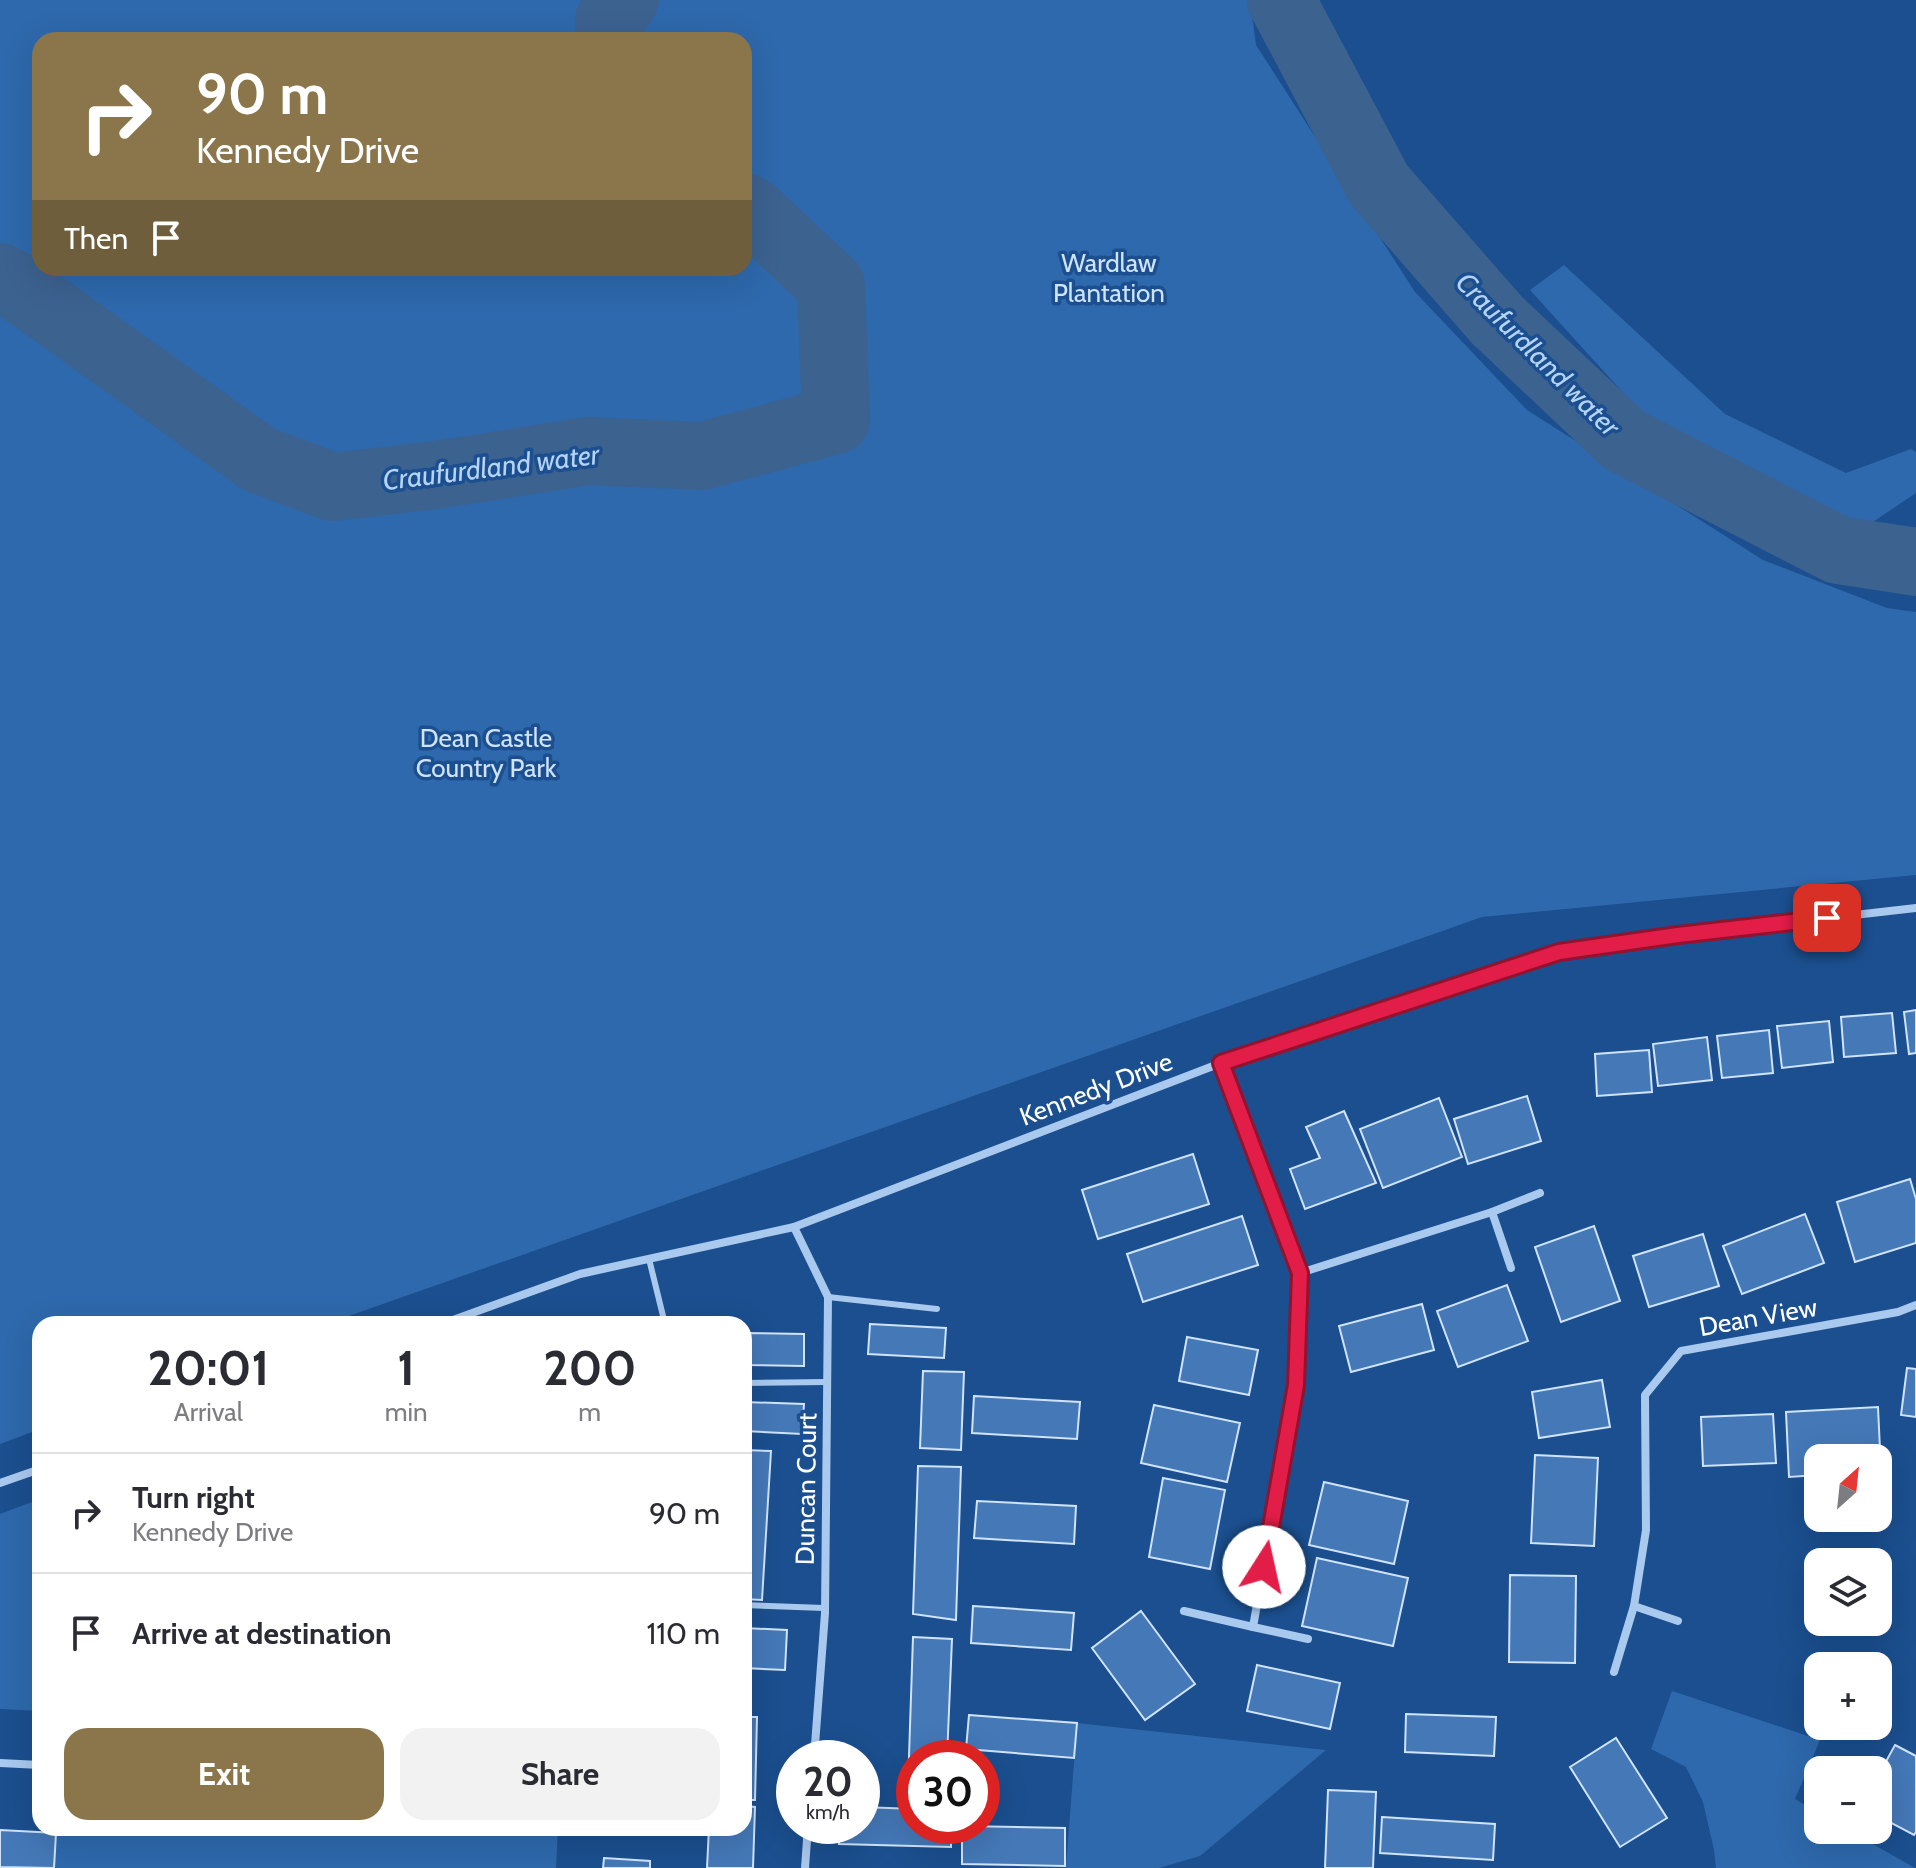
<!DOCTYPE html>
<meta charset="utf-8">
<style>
:root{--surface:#fff;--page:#f2f2f3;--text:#2b2b33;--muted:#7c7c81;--line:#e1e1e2;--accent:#8a764a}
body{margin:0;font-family:Cabin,sans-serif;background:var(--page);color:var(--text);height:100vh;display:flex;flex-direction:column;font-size:30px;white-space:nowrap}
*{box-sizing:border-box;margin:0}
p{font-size:26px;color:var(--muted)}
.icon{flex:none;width:44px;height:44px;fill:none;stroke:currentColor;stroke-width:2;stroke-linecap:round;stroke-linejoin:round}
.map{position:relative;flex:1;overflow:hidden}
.details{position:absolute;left:32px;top:1316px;width:720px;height:520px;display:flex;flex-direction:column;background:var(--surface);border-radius:24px;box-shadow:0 8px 32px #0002}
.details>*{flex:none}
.hud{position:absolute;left:32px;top:32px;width:720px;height:244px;border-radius:24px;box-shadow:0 8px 32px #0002;background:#8a764a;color:#fff;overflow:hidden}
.needle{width:52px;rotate:27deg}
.tools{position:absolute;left:1804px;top:1444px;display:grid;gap:16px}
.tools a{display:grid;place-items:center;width:88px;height:88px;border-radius:16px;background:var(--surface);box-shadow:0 8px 32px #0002;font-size:40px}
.speed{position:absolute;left:776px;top:1740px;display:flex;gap:16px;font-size:40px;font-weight:700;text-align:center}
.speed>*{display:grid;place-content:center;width:104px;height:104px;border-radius:50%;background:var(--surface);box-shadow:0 8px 32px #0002;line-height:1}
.speed small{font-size:20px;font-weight:400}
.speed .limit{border:12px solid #d22;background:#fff;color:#111}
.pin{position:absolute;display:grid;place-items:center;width:68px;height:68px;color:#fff;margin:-34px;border-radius:16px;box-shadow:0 4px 12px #0006}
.me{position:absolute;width:88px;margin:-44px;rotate:10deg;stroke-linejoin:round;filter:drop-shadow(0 0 6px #0008)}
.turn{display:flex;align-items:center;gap:28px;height:168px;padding:0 32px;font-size:36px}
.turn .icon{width:104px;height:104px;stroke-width:2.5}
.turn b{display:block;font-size:56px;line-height:68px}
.then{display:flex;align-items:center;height:76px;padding:0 32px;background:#0003;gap:16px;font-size:30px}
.eta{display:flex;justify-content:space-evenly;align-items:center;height:136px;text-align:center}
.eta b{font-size:48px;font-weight:700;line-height:56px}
.primary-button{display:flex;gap:16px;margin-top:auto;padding:16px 32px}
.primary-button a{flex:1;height:92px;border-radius:24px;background:var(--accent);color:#fff;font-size:32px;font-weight:700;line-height:92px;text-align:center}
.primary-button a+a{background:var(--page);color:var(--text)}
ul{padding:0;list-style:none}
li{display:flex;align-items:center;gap:24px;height:120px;padding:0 32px;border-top:2px solid var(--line)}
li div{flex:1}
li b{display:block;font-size:30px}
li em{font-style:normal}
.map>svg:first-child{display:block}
</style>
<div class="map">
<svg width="1916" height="1868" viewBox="0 0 1916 1868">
<rect width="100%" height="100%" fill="#1b4f8f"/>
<g fill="#2e69ad" fill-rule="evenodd">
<path d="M0,0H1250L1256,45L1415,292L1527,410L1763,560L1887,608L1916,612V875L1482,917L326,1324H40V1429L0,1444ZM40,40H744V268H40Z"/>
<polygon points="1564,265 1725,414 1846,473 1911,449 1916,452 1916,493 1867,526 1671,440 1646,418 1530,290"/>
<polygon points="40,1499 40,1711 0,1709 0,1514"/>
<polygon points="1672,1691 1820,1740 1795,1799 1818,1813 1818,1830 1848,1830 1915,1868 1716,1868 1714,1850 1703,1802 1686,1767 1651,1749"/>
<polygon points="1077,1723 1326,1750 1200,1856 1159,1868 1066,1868"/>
<polygon points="90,1828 558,1828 556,1868 54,1868 56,1833 90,1834"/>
</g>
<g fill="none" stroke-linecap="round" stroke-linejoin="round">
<g stroke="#3c6290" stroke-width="68">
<polyline points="1281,0 1379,185 1497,320 1624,440 1838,550 1916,562"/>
<polyline points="610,40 609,20 625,0"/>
<polyline points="0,277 15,285 260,460 333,487 436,475 589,451 702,456 836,420 831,285 752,211 744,207"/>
</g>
</g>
<g fill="#4478b7" stroke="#cfe3fa" stroke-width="2">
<polygon points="1916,1010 1916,1053 1909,1054 1904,1012"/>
<polygon points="1892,1013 1896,1053 1844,1057 1841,1017"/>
<polygon points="1829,1021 1833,1062 1782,1068 1777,1026"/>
<polygon points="1769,1030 1773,1073 1722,1078 1717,1036"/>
<polygon points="1707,1037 1712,1080 1658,1086 1653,1044"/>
<polygon points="1649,1050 1652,1092 1597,1096 1595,1054"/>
<polygon points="1527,1096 1541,1141 1468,1164 1454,1119"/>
<polygon points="1439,1098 1462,1157 1383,1188 1360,1129"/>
<polygon points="1344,1111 1376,1183 1305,1209 1290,1169 1320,1158 1306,1127"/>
<polygon points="1193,1154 1209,1204 1098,1239 1082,1190"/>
<polygon points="1910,1179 1916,1199 1916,1243 1855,1262 1837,1202"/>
<polygon points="1805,1214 1824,1263 1742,1294 1723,1246"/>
<polygon points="1242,1216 1258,1265 1143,1302 1127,1254"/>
<polygon points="1594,1226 1620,1301 1561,1322 1535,1247"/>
<polygon points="1703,1234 1719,1286 1649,1307 1633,1256"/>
<polygon points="1507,1285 1528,1341 1458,1367 1437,1311"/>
<polygon points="1422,1304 1434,1350 1351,1372 1339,1326"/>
<polygon points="870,1324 946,1328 944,1358 868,1354"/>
<polygon points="744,1333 804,1334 804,1366 744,1365"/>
<polygon points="1187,1337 1258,1350 1249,1395 1179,1381"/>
<polygon points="1907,1368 1916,1369 1916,1417 1901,1415"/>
<polygon points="923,1371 964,1372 961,1450 920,1448"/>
<polygon points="1602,1380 1610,1427 1539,1438 1532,1392"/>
<polygon points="974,1396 1080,1402 1077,1439 972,1433"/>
<polygon points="744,1402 804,1404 802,1434 744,1431"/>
<polygon points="1154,1405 1240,1423 1227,1482 1141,1463"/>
<polygon points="1878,1407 1881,1471 1878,1472 1878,1458 1818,1458 1818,1475 1789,1477 1786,1412"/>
<polygon points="1773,1414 1776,1463 1703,1466 1701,1417"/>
<polygon points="744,1450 771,1451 762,1600 744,1599"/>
<polygon points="1535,1455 1598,1458 1594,1546 1531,1543"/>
<polygon points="918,1466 961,1467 956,1620 913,1614"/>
<polygon points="1163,1478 1225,1490 1210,1569 1149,1557"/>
<polygon points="1324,1482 1408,1501 1394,1564 1309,1545"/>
<polygon points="977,1501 1076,1506 1074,1544 974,1538"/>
<polygon points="1317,1558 1408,1578 1393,1646 1302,1626"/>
<polygon points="1510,1575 1576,1576 1575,1663 1509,1662"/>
<polygon points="973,1606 1074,1613 1071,1650 971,1643"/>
<polygon points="1141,1611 1195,1684 1145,1720 1092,1648"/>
<polygon points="744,1628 787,1630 785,1670 744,1668"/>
<polygon points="913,1637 952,1639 947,1758 914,1758 914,1787 908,1786"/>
<polygon points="1257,1665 1340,1683 1330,1729 1247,1711"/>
<polygon points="1406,1714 1496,1717 1494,1756 1405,1752"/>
<polygon points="969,1715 1077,1723 1074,1758 966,1749"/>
<polygon points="744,1717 757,1717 755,1800 744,1800"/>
<polygon points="1616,1738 1667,1818 1620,1847 1570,1767"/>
<polygon points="1895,1745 1916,1756 1916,1832 1914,1835 1878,1816 1878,1776"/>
<polygon points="1328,1790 1376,1792 1373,1868 1325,1868"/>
<polygon points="744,1806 755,1807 753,1868 707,1868 709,1828 744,1828"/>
<polygon points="862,1807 914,1809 914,1826 951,1826 951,1847 839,1844 840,1826 862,1826"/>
<polygon points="1382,1817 1495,1824 1493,1860 1380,1853"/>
<polygon points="962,1826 1065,1828 1065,1866 962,1864"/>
<polygon points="0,1830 56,1833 54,1868 0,1867"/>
<polygon points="604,1858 650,1861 650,1868 603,1868"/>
</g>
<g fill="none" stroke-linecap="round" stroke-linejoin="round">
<g stroke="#a9c9ee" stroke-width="6">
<polyline points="649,1259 665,1324"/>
<polyline points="828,1297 937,1309"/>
<polyline points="744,1383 827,1382"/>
<polyline points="744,1605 824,1608"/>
</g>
<g stroke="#a9c9ee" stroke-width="8">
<polyline points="1492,1212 1511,1268"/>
<polyline points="794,1227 828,1297 825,1613 814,1758"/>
<polyline points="1300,1273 1492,1212 1540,1193"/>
<polyline points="442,1324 580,1274 794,1227 1221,1063 1559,952 1678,935 1916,908"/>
<polyline points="0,1483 40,1469"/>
<polyline points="1634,1606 1678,1621"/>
<polyline points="1184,1611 1253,1627 1296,1385 1300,1273 1221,1063"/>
<polyline points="1253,1627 1308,1639"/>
<polyline points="1614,1672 1634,1606 1646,1530 1645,1395 1681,1351 1898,1312 1916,1305"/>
<polyline points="0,1763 40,1765"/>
<polyline points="805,1868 808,1826"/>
</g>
</g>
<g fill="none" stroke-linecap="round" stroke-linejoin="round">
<defs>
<polyline id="route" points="1264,1567 1296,1385 1300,1273 1221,1063 1559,952 1678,935 1827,918"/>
</defs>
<use href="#route" stroke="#92132f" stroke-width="20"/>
<use href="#route" stroke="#e11d48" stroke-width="14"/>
</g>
<g text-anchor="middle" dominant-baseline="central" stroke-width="7" stroke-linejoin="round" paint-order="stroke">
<g font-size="26" fill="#cfe3fa" stroke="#1b4f8f">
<text x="1109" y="263">Wardlaw<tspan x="1109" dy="30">Plantation</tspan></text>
<text x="486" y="738">Dean Castle<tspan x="486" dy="30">Country Park</tspan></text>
</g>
<g font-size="26" fill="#fff" stroke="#1b4f8f">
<text transform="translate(1096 1089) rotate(-21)">Kennedy Drive</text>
<text transform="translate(1758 1317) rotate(-10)">Dean View</text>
<text transform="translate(806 1489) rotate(-89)">Duncan Court</text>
</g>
<g font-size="28" font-style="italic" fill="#b5d3f5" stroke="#1b4f8f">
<text transform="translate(1538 354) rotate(45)">Craufurdland water</text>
<text transform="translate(491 467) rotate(-7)">Craufurdland water</text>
</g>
</g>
</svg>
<div class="tools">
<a><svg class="needle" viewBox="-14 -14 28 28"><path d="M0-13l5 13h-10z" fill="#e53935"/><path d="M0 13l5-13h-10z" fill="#7c7c81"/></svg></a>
<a><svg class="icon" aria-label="layers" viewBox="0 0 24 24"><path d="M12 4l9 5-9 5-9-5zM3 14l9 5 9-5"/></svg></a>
<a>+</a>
<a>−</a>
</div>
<div class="speed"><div>20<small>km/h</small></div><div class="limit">30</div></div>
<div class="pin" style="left:1827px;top:918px;background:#d93025"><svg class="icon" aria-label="arrive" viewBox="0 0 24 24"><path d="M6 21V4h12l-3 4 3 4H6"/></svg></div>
<svg class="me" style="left:1264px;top:1567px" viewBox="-20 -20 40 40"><circle r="19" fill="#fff"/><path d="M0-13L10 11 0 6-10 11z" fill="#e11d48"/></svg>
<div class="hud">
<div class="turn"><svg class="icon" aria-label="right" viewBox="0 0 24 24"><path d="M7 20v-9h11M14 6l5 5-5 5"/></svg><div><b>90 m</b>Kennedy Drive</div></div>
<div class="then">Then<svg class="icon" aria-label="arrive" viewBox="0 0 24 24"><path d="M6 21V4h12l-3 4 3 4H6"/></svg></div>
</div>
<section class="details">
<div class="eta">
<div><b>20:01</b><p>Arrival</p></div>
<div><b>1</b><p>min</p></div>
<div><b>200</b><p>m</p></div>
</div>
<ul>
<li><svg class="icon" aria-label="right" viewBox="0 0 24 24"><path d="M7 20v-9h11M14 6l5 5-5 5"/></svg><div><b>Turn right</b><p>Kennedy Drive</p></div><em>90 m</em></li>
<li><svg class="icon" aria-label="arrive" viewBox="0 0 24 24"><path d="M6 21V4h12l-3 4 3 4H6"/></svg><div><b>Arrive at destination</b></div><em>110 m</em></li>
</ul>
<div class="primary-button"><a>Exit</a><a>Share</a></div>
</section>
</div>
